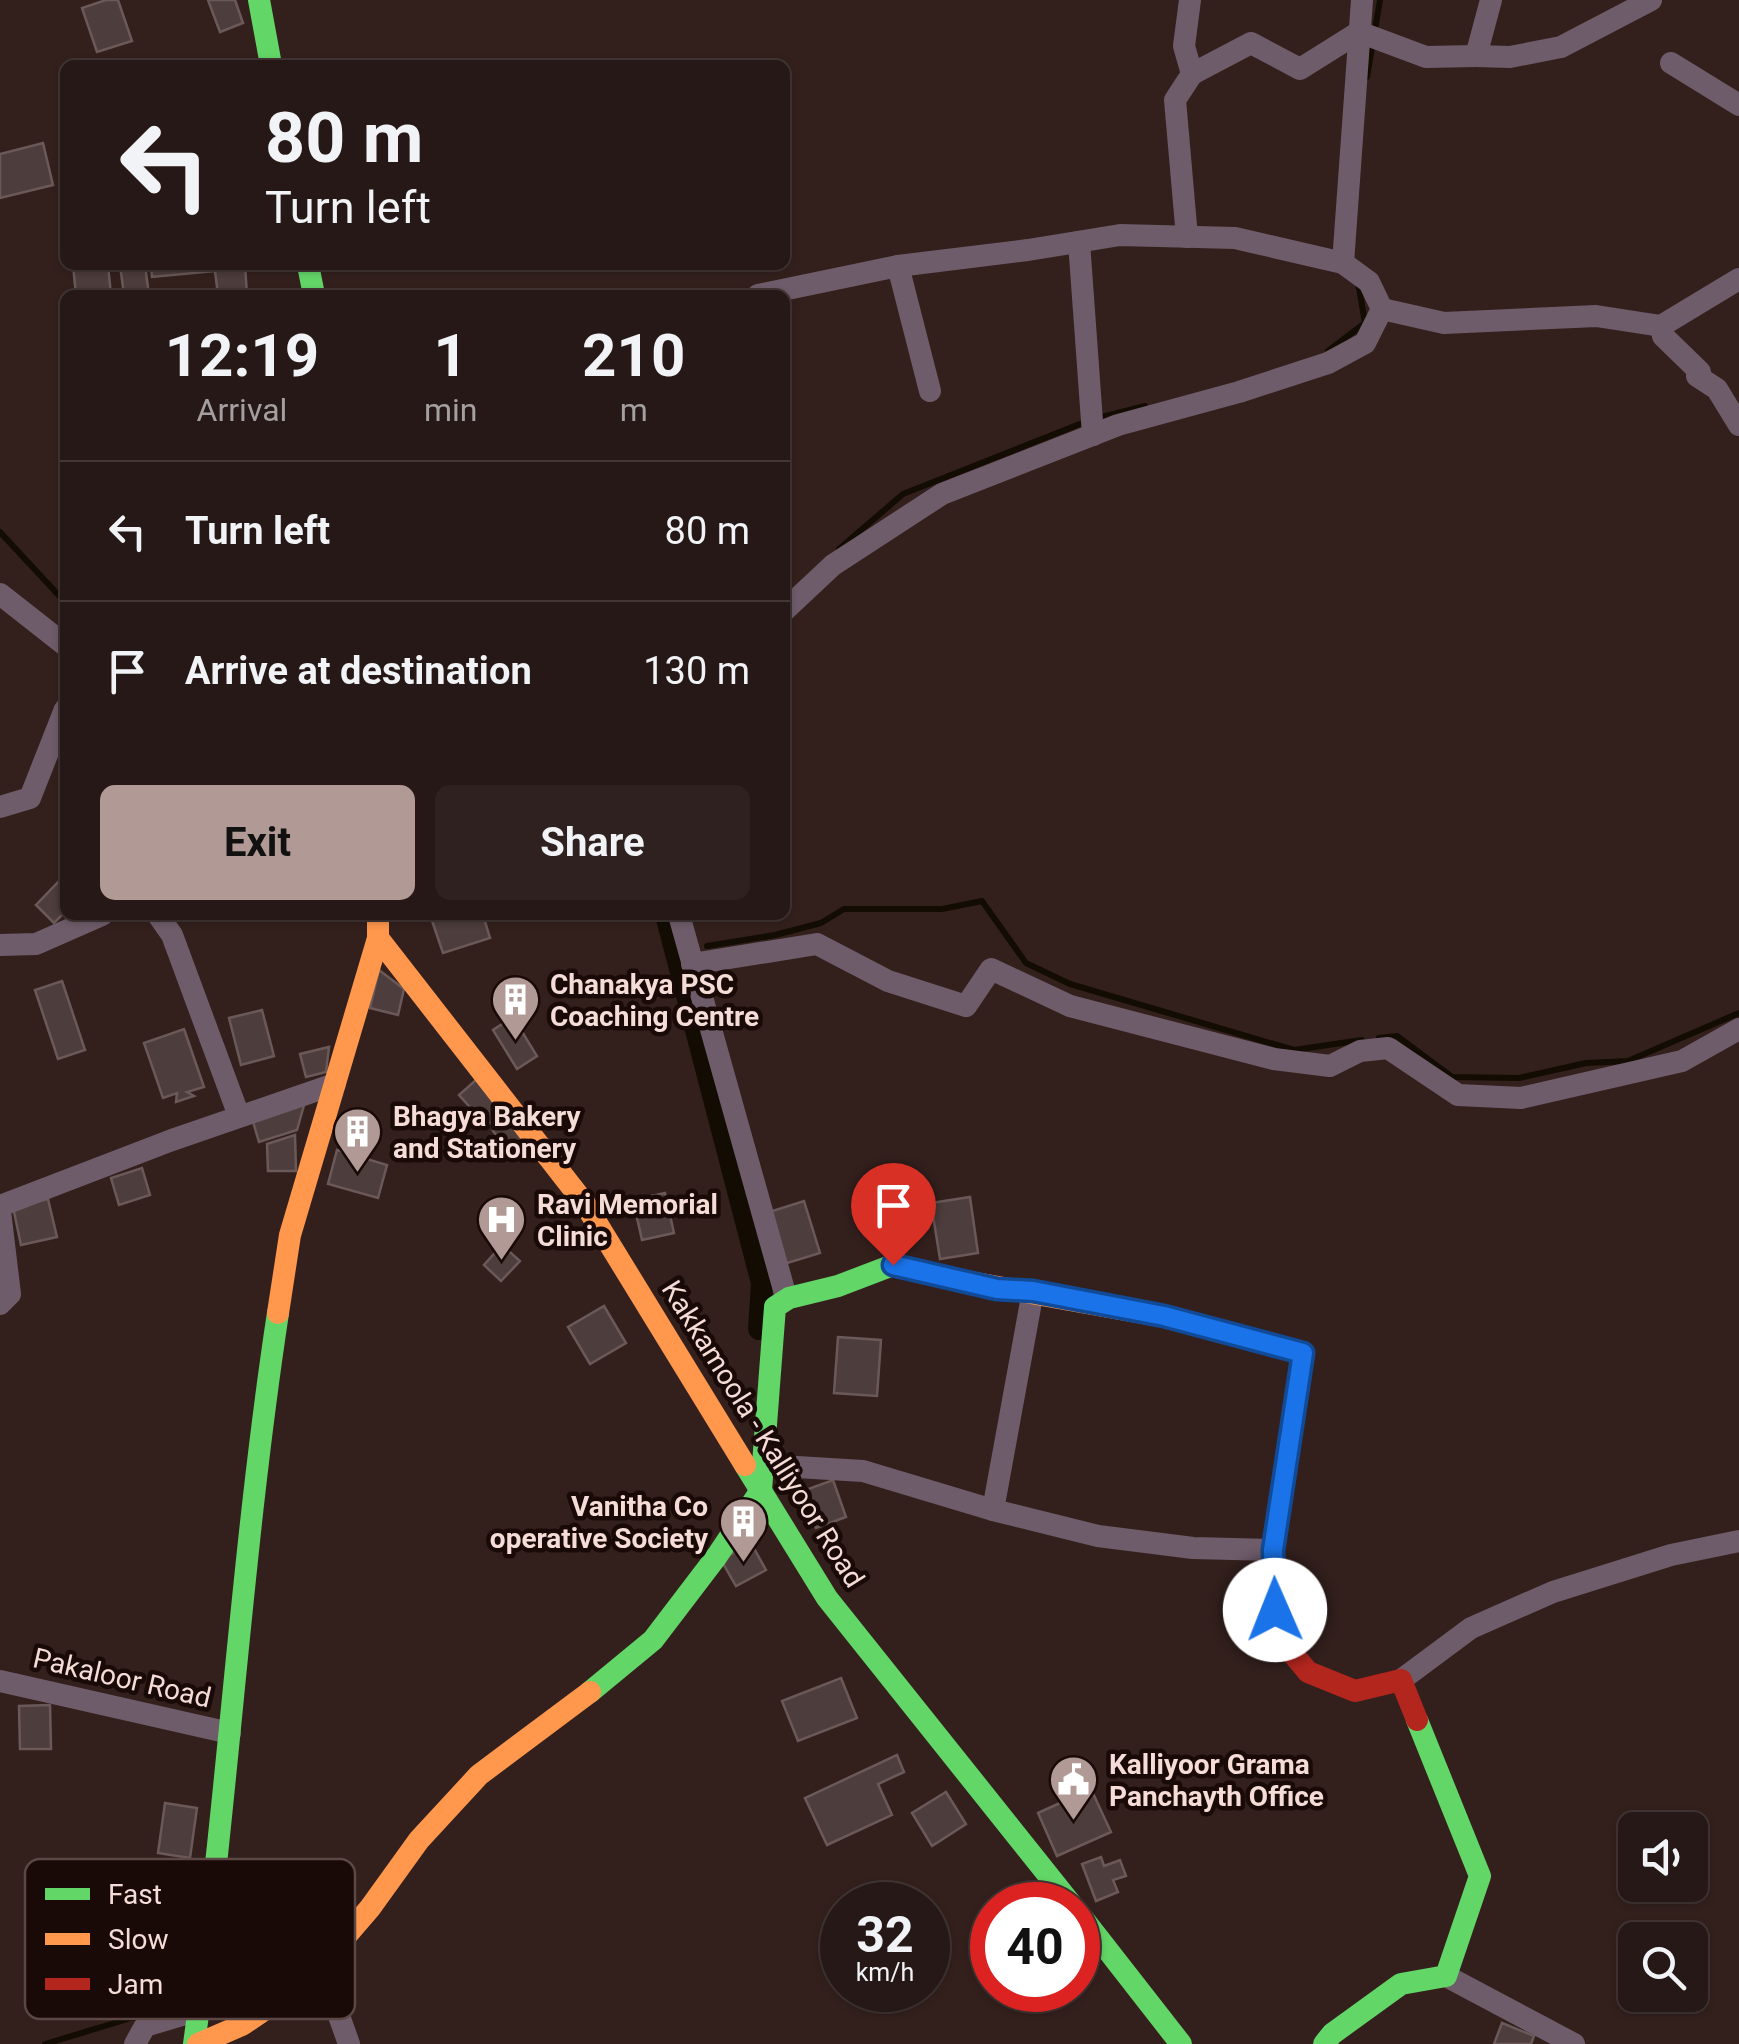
<!DOCTYPE html>
<style>
:root{--surface:#261816;--page:#2e211f;--text:#f1f3f6;--muted:#a4a0a1;--line:#423735;--accent:#b19a95}
body{margin:0;font-family:Roboto,sans-serif;background:var(--page);color:var(--text);height:100vh;display:flex;flex-direction:column;font-size:38px;white-space:nowrap}
*{box-sizing:border-box;margin:0}
p{font-size:32px;color:var(--muted)}
.icon{flex:none;width:55px;height:55px;fill:none;stroke:currentColor;stroke-width:2;stroke-linecap:round;stroke-linejoin:round}
.map{position:relative;flex:1;overflow:hidden}
.sheet{position:absolute;left:60px;top:290px;width:730px;height:630px;display:flex;flex-direction:column;background:var(--surface);border-radius:15px;box-shadow:0 2px 8px #0004,0 0 0 2px var(--line)}
.sheet>*{flex:none}
.guide{position:absolute;left:60px;top:60px;width:730px;height:210px;border-radius:15px;box-shadow:0 2px 8px #0004,0 0 0 2px var(--line);background:#261816;color:var(--text);overflow:hidden}
.controls{position:absolute;left:1618px;top:1812px;display:grid;gap:20px}
.controls a{display:grid;place-items:center;width:90px;height:90px;border-radius:15px;background:var(--surface);box-shadow:0 2px 8px #0004,0 0 0 2px var(--line);font-size:50px}
.speed{position:absolute;left:820px;top:1882px;display:flex;gap:20px;font-size:50px;font-weight:700;text-align:center}
.speed>*{display:grid;place-content:center;width:130px;height:130px;border-radius:50%;background:var(--surface);box-shadow:0 2px 8px #0004,0 0 0 2px var(--line);line-height:1}
.speed small{font-size:25px;font-weight:400}
.speed .limit{border:15px solid #d22;background:#fff;color:#111}
.pin{position:absolute;display:grid;place-items:center;width:85px;height:85px;color:#fff;margin:-102px -42px;border-radius:50% 50% 50% 0;rotate:-45deg;box-shadow:0 0 10px #0007}
.pin .icon{rotate:45deg}
.me{position:absolute;width:110px;margin:-55px;rotate:359deg;stroke-linejoin:round;filter:drop-shadow(0 0 8px #0008)}
.turn{display:flex;align-items:center;gap:35px;height:210px;padding:0 40px;font-size:45px}
.turn .icon{width:130px;height:130px;stroke-width:2.5}
.turn b{display:block;font-size:70px;line-height:85px}
.eta{display:flex;justify-content:space-evenly;align-items:center;height:170px;text-align:center}
.eta b{font-size:60px;font-weight:700;line-height:70px}
.primary-button{display:flex;gap:20px;margin-top:auto;padding:20px 40px}
.primary-button a{flex:1;height:115px;border-radius:15px;background:var(--accent);color:#111;font-size:40px;font-weight:700;line-height:115px;text-align:center}
.primary-button a+a{background:var(--page);color:var(--text)}
ul{padding:0;list-style:none}
li{display:flex;align-items:center;gap:30px;height:140px;padding:0 40px;border-top:2px solid var(--line)}
li div{flex:1}
li b{display:block;font-size:38px}
li em{font-style:normal}
.map>svg:first-child{display:block}
</style>
<div class="map">
<svg width="1739" height="2044" viewBox="0 0 1739 2044">
<rect width="100%" height="100%" fill="#33201d"/>
<g fill="none" stroke-linecap="round" stroke-linejoin="round">
<g stroke="#130c03" stroke-width="6">
<polyline points="1367,77 1380,0"/>
<polyline points="1328,351 1365,323 1358,282"/>
<polyline points="0,532 65,602"/>
<polyline points="839,549 903,494 1090,420 1145,406"/>
<polyline points="707,946 775,935 821,923 844,909 942,909 982,901 1026,963 1070,984 1294,1050 1362,1040"/>
<polyline points="675,953 677,953"/>
<polyline points="1379,1038 1397,1036 1452,1077 1519,1078 1586,1063 1628,1061 1739,1013"/>
<polyline points="45,2044 131,2018 146,2018"/>
</g>
<polyline stroke="#130c03" stroke-width="22" points="666,915 762,1283 759,1329"/>
</g>
<g fill="#4d3d3c" stroke="#6b5959" stroke-width="2.5">
<polygon points="106,0 118,0 132,41 97,52 82,8"/>
<polygon points="208,0 235,0 243,23 220,32"/>
<polygon points="43,143 53,185 0,198 0,154"/>
<polygon points="73,265 108,265 111,295 76,295"/>
<polygon points="120,265 145,265 149,295 124,295"/>
<polygon points="151,265 245,265 247,295 218,295 215,271 152,277"/>
<polygon points="63,877 65,912 54,923 36,905"/>
<polygon points="430,915 483,915 490,938 443,953"/>
<polygon points="379,970 404,989 398,1015 370,1008"/>
<polygon points="62,981 85,1050 58,1059 35,990"/>
<polygon points="262,1010 274,1056 241,1065 229,1018"/>
<polygon points="513,1017 537,1056 517,1069 493,1030"/>
<polygon points="184,1029 204,1087 187,1092 194,1096 176,1102 177,1093 163,1098 144,1043"/>
<polygon points="329,1047 326,1072 306,1077 300,1054"/>
<polygon points="477,1079 504,1110 487,1126 459,1095"/>
<polygon points="306,1098 297,1130 259,1142 251,1115"/>
<polygon points="510,1117 529,1141 512,1155 493,1131"/>
<polygon points="295,1135 296,1171 268,1171 267,1144"/>
<polygon points="337,1150 387,1165 378,1198 328,1184"/>
<polygon points="142,1168 150,1195 119,1205 111,1178"/>
<polygon points="665,1193 674,1233 642,1240 633,1200"/>
<polygon points="970,1197 978,1253 940,1259 931,1203"/>
<polygon points="48,1199 57,1237 21,1245 13,1207"/>
<polygon points="804,1201 820,1253 781,1265 766,1213"/>
<polygon points="502,1245 520,1261 501,1281 484,1265"/>
<polygon points="604,1306 626,1343 590,1364 568,1327"/>
<polygon points="838,1337 881,1340 877,1396 834,1393"/>
<polygon points="833,1480 846,1517 816,1528 803,1491"/>
<polygon points="751,1543 766,1570 736,1586 721,1560"/>
<polygon points="841,1678 857,1718 798,1741 782,1701"/>
<polygon points="50,1705 51,1749 20,1749 19,1706"/>
<polygon points="897,1755 904,1772 878,1784 892,1815 827,1845 805,1798"/>
<polygon points="1091,1789 1111,1832 1057,1856 1038,1813"/>
<polygon points="946,1792 966,1824 932,1846 912,1813"/>
<polygon points="165,1803 197,1808 190,1858 158,1853"/>
<polygon points="1101,1857 1104,1866 1120,1860 1126,1876 1113,1880 1118,1892 1096,1901 1082,1864"/>
<polygon points="1502,2023 1534,2036 1531,2044 1494,2044"/>
</g>
<g fill="none" stroke-linecap="round" stroke-linejoin="round">
<g stroke="#6f5c6a" stroke-width="22">
<polyline points="1491,0 1476,56 1510,57 1561,47 1651,0"/>
<polyline points="1671,63 1739,105"/>
<polyline points="1192,74 1251,43 1300,69 1359,32 1426,57 1476,56"/>
<polyline points="1187,237 1175,100 1192,74 1184,46 1190,0"/>
<polyline points="1079,242 1093,435"/>
<polyline points="1343,263 1362,0"/>
<polyline points="898,266 930,391"/>
<polyline points="1739,279 1661,326 1663,336 1700,372 1697,376 1717,389 1739,425"/>
<polyline points="758,295 898,266 1028,250 1120,235 1235,238 1343,263 1369,282 1382,309 1365,343 1328,363 1239,392 1118,425 942,494 833,565 785,610"/>
<polyline points="1382,309 1444,323 1596,316 1661,326"/>
<polyline points="0,594 65,645"/>
<polyline points="0,807 30,798 65,709"/>
<polyline points="158,915 172,935 239,1116"/>
<polyline points="679,915 786,1297"/>
<polyline points="0,945 36,944 102,915"/>
<polyline points="692,964 817,944 888,981 966,1006 991,969 1070,1006 1274,1059 1330,1066 1360,1051 1388,1048 1458,1095 1521,1098 1682,1061 1739,1029"/>
<polyline points="0,1206 172,1140 335,1084"/>
<polyline points="0,1211 10,1294 0,1304"/>
<polyline points="764,1465 863,1471 993,1510 1098,1536 1193,1548 1273,1550"/>
<polyline points="993,1510 1033,1291"/>
<polyline points="1401,1680 1471,1628 1553,1592 1671,1555 1739,1541"/>
<polyline points="0,1681 230,1733"/>
<polyline points="321,1965 349,2044"/>
<polyline points="1446,1976 1574,2044"/>
<polyline points="135,2044 145,2026 199,2010"/>
</g>
<g stroke="#63d668" stroke-width="22">
<polyline points="259,0 271,65"/>
<polyline points="308,265 314,295"/>
<polyline points="745,1465 827,1598 1072,1905"/>
<polyline points="590,1692 653,1640 717,1556 761,1490 775,1307 789,1298 838,1286 893,1265 959,1280"/>
<polyline points="1078,1912 1181,2044"/>
<path d="M194,2044C228,1801 241,1556 278,1313"/>
<polyline points="1324,2044 1332,2034 1401,1984 1446,1976 1480,1876 1417,1720"/>
</g>
<g stroke="#ff974d" stroke-width="22">
<polyline points="378,938 585,1204 745,1465"/>
<polyline points="959,1280 1165,1317 1303,1353 1273,1550 1274,1581"/>
<polyline points="278,1313 290,1235 378,938 378,915"/>
<polyline points="198,2044 242,2025 308,1980 370,1908 419,1840 479,1775 590,1692"/>
</g>
<polyline stroke="#b3261e" stroke-width="22" points="1274,1581 1275,1610 1288,1648 1308,1672 1355,1691 1401,1680 1417,1720"/>
</g>
<g fill="none" stroke-linecap="round" stroke-linejoin="round">
<defs>
<polyline id="route" points="893,1265 997,1289 1033,1291 1164,1316 1303,1353 1273,1550 1275,1610"/>
</defs>
<use href="#route" stroke="#114b97" stroke-width="25"/>
<use href="#route" stroke="#1a73e8" stroke-width="18"/>
</g>
<defs>
<symbol id="building-pin" viewBox="-11 -11 22 30"><path d="M0 17L-7.5 6A9.5 9.5 0 1 1 7.5 6Z" fill="#b19a95" stroke="#190907"/><path d="M-4-6H4V6H1V3H-1V6H-4ZM-2.5-4.3h1.7v1.8h-1.7ZM.8-4.3h1.7v1.8H.8ZM-2.5-1h1.7V.8h-1.7ZM.8-1h1.7V.8H.8Z" fill="#fff"/></symbol>
<symbol id="hospital-pin" viewBox="-11 -11 22 30"><path d="M0 17L-7.5 6A9.5 9.5 0 1 1 7.5 6Z" fill="#b19a95" stroke="#190907"/><path d="M-5-5h3v3.5h4V-5h3V5h-3V1.5h-4V5h-3Z" fill="#fff"/></symbol>
<symbol id="civic-pin" viewBox="-11 -11 22 30"><path d="M0 17L-7.5 6A9.5 9.5 0 1 1 7.5 6Z" fill="#b19a95" stroke="#190907"/><path d="M-.6-6.5H3V-4.5H.6V-3L4-1V1h2V6H-6V1h2V-1L-.6-3ZM-1.2 2.5V6h2.4V2.5Z" fill="#fff"/></symbol>
</defs>
<g fill-rule="evenodd">
<use href="#building-pin" x="488" y="972" width="55" height="75"/>
<use href="#building-pin" x="330" y="1104" width="55" height="75"/>
<use href="#hospital-pin" x="474" y="1192" width="55" height="75"/>
<use href="#building-pin" x="716" y="1494" width="55" height="75"/>
<use href="#civic-pin" x="1046" y="1752" width="55" height="75"/>
</g>
<g text-anchor="middle" dominant-baseline="central" stroke-width="9" stroke-linejoin="round" paint-order="stroke">
<g font-size="28" font-weight="bold" fill="#f5dcd6" stroke="#190907" text-anchor="start">
<text x="550" y="984">Chanakya PSC<tspan x="550" dy="32">Coaching Centre</tspan></text>
<text x="393" y="1116">Bhagya Bakery<tspan x="393" dy="32">and Stationery</tspan></text>
<text x="537" y="1204">Ravi Memorial<tspan x="537" dy="32">Clinic</tspan></text>
<text x="708" y="1506" text-anchor="end">Vanitha Co<tspan x="708" dy="32">operative Society</tspan></text>
<text x="1109" y="1764">Kalliyoor Grama<tspan x="1109" dy="32">Panchayth Office</tspan></text>
</g>
<g font-size="28" fill="#f5dcd6" stroke="#190907">
<text transform="translate(763 1434) rotate(58)">Kakkamoola - Kalliyoor Road</text>
<text transform="translate(122 1678) rotate(13)">Pakaloor Road</text>
</g>
</g>
<rect x="25" y="1859" width="330" height="160" rx="15" fill="#190907" stroke="#5b4845" stroke-width="2.5"/>
<rect x="45" y="1888" width="45" height="12" fill="#63d668"/>
<rect x="45" y="1933" width="45" height="12" fill="#ff974d"/>
<rect x="45" y="1978" width="45" height="12" fill="#b3261e"/>
<g font-size="28" fill="#f5dcd6">
<text x="108" y="1904">Fast</text>
<text x="108" y="1949">Slow</text>
<text x="108" y="1994">Jam</text>
</g>
</svg>
<div class="controls">
<a><svg class="icon" aria-label="sound" viewBox="0 0 24 24"><path d="M4 9h4l5-4v14l-5-4H4zM17 9q2 3 0 6"/></svg></a>
<a><svg class="icon" aria-label="search" viewBox="0 0 24 24"><circle cx="10" cy="10" r="6"/><path d="M15 15l6 6"/></svg></a>
</div>
<div class="speed"><div>32<small>km/h</small></div><div class="limit">40</div></div>
<div class="pin" style="left:893px;top:1265px;background:#d93025"><svg class="icon" aria-label="arrive" viewBox="0 0 24 24"><path d="M6 21V4h12l-3 4 3 4H6"/></svg></div>
<svg class="me" style="left:1275px;top:1610px" viewBox="-20 -20 40 40"><circle r="19" fill="#fff"/><path d="M0-13L10 11 0 6-10 11z" fill="#1a73e8"/></svg>
<div class="guide">
<div class="turn"><svg class="icon" aria-label="left" viewBox="0 0 24 24"><path d="M17 20v-9H6M10 6l-5 5 5 5"/></svg><div><b>80 m</b>Turn left</div></div>
</div>
<section class="sheet">
<div class="eta">
<div><b>12:19</b><p>Arrival</p></div>
<div><b>1</b><p>min</p></div>
<div><b>210</b><p>m</p></div>
</div>
<ul>
<li><svg class="icon" aria-label="left" viewBox="0 0 24 24"><path d="M17 20v-9H6M10 6l-5 5 5 5"/></svg><div><b>Turn left</b></div><em>80 m</em></li>
<li><svg class="icon" aria-label="arrive" viewBox="0 0 24 24"><path d="M6 21V4h12l-3 4 3 4H6"/></svg><div><b>Arrive at destination</b></div><em>130 m</em></li>
</ul>
<div class="primary-button"><a>Exit</a><a>Share</a></div>
</section>
</div>
